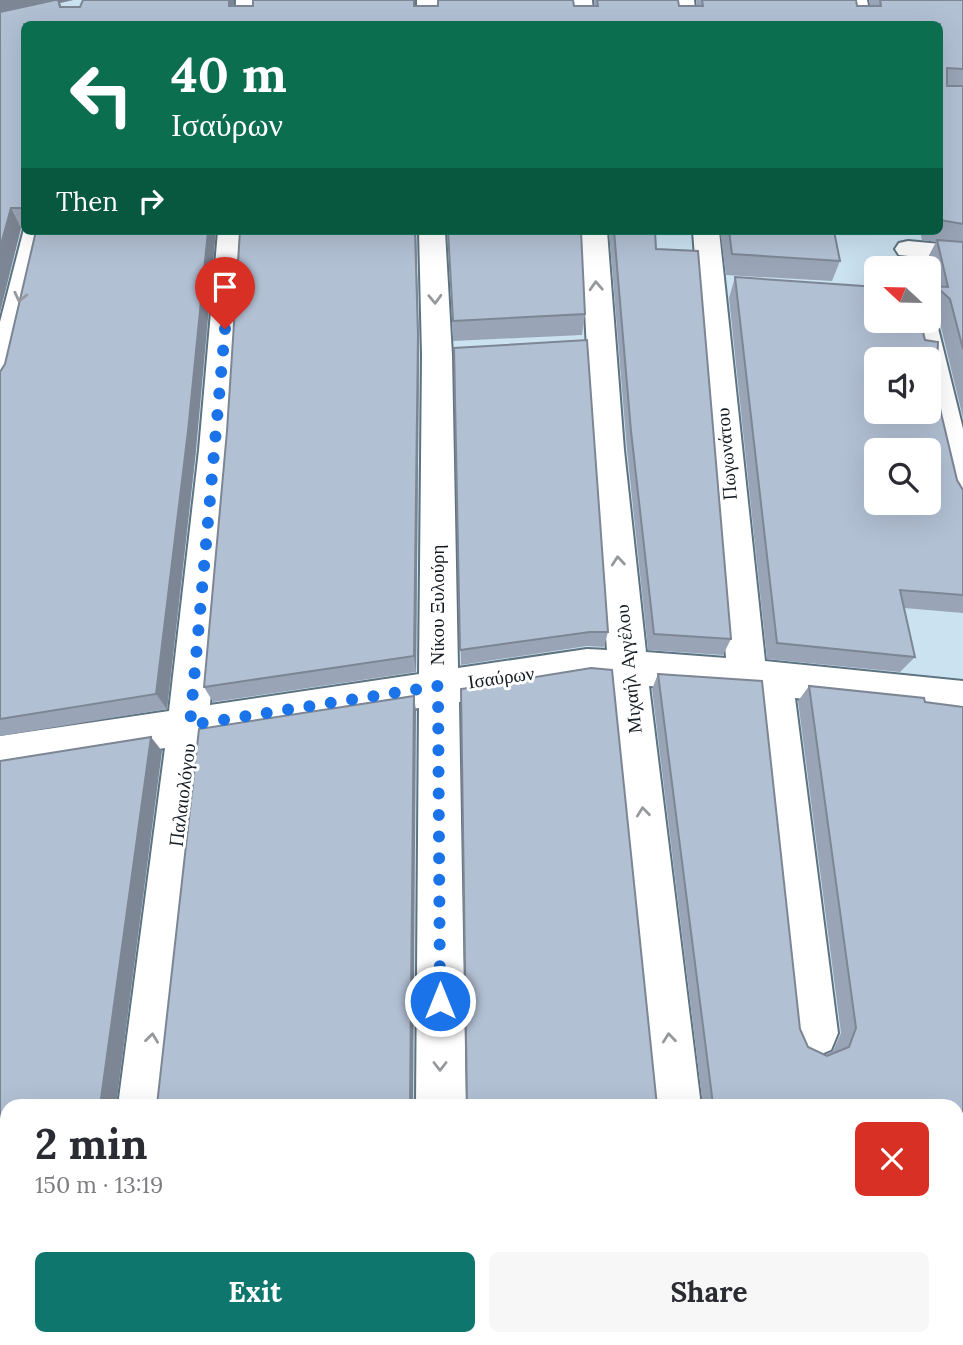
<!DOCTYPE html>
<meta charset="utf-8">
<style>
:root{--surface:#fff;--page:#f7f7f7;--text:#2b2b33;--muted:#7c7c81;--accent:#0f766e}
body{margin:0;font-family:Lora,serif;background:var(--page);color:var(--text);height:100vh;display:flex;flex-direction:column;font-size:26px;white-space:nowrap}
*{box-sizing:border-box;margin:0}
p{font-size:23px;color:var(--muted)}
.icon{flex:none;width:38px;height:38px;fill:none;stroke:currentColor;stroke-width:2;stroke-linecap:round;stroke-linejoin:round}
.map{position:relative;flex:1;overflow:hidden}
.panel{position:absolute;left:0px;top:1099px;width:964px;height:247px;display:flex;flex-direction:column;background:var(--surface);border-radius:21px 21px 0 0;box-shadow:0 7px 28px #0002}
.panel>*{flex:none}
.banner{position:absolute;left:21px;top:21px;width:922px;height:214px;border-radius:10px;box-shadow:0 7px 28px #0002;background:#0b6e4f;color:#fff;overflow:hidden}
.needle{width:46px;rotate:292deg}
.tools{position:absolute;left:864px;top:256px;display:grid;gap:14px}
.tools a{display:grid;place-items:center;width:77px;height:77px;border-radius:10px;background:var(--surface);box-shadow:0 7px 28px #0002;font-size:35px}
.pin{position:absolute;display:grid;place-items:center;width:60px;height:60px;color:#fff;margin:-72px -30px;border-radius:50% 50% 50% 0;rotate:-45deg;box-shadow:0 0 7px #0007}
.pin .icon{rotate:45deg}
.me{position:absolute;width:77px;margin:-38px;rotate:0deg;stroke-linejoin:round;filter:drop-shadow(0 0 5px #0008)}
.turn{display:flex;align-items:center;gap:24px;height:147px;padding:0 35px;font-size:32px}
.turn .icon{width:91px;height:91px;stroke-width:2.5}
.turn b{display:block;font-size:49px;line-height:60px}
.then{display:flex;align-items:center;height:66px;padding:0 35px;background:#0003;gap:14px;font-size:26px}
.round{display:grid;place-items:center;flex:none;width:74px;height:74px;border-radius:10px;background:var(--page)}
.summary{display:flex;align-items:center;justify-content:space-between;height:119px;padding:0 35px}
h1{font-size:42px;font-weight:800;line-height:52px}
.primary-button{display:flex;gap:14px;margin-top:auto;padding:14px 35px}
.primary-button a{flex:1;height:80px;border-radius:10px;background:var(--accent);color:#fff;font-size:28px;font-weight:800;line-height:80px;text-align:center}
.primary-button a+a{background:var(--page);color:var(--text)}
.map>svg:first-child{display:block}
</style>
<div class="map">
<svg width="963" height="1345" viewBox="0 0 963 1345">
<rect width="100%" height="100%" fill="#cbe2f1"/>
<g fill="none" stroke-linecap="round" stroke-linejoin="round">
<defs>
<g id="minor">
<polygon points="236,0 256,0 255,24 235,24"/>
<rect x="417" y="0" width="20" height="24"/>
<polygon points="572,0 592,0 594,24 574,24"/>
<polygon points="674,0 694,0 697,24 677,24"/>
<polygon points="847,0 867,0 872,24 852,24"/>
<polygon points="24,229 49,231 15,383 11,390 0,393 0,322"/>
<polygon points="218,231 244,231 231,450 210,705 419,674 422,355 419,231 445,231 452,355 458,668 587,649 607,650 592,450 581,231 607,231 624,450 646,652 726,658 693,231 719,231 765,661 963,681 963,715 795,698 838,1033 831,1050 814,1057 797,1050 790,1033 755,694 649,686 701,1106 651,1106 610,683 587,681 459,702 466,1106 416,1106 419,708 206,741 168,1106 118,1106 165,748 0,774 0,736 169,711 199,450"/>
<polygon points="908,241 963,246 963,262 899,255 895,249 899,243"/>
<polygon points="929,313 936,320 963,429 963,511 951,507 946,498 927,411 929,359 916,359 908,320 929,320"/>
</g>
</defs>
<use href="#minor" stroke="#5e7380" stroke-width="4"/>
<use href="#minor" fill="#fff" fill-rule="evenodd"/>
</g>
<g fill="#99a5b6">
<polygon points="0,0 73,0 60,3 61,7 80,7 83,0 234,0 234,6 253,6 415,0 415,6 594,6 594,0 678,0 679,6 697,6 696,0 856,0 857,6 870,6 869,0 963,0 963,418 939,319 930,311 929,312 929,286 932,286 929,268 928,268 926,261 936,242 922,240 920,231 940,231 940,24 24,24 24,228 21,228 0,312"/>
<polygon points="240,231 416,231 419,355 416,672 213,702 204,687 227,431"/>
<polygon points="448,231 585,314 582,335 453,341"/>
<polygon points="609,231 655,231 656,249 731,639 723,655 648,650 627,450"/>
<polygon points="720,231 834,231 840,261 832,281 726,275"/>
<polygon points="735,277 936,392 957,480 963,490 963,613 904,608 915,657 900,672 767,659 729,298"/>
<polygon points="454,348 608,632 604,647 587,646 461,665"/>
<polygon points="5,364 196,450 167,709 0,736 0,372"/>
<polygon points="658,674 762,681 800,1029 808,1047 824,1055 833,1051 841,1033 798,701 809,686 924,698 925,702 963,707 963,1345 938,1345 938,1339 957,1339 957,1106 703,1106 652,689"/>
</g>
<g fill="#7d8694">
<polygon points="0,0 73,0 60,3 66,19 0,16"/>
<polygon points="229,0 234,0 233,24 229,6"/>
<polygon points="11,208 21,228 0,312 0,248"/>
<polygon points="208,231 216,231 196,450 167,709 156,694"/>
<polygon points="415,231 416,231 419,355 416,672 414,656"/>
<polygon points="414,696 416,711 413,1106 412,1106 410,1105"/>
<polygon points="151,737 162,751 116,1106 100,1106"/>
</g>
<g fill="#b2c0d4" stroke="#7d8694" stroke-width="2" fill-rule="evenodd">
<polygon points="55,0 58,0 60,7 80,7 83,0 229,0 229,6 253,6 253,0 414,0 414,6 438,6 438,0 573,0 574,6 598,6 597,0 678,0 679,6 703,6 702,0 856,0 857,6 881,6 880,0 963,0 963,69 947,68 947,86 963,86 963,224 940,220 940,24 24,24 24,208 11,208 0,248 0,12"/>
<polygon points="36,231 208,231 188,431 156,694 0,719 0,372 5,364"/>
<polygon points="240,231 415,231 418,335 414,656 204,687 227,431"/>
<polygon points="448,231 581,231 585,314 453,321"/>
<polygon points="614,231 655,231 656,249 698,251 731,639 654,634 631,431"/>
<polygon points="729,231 834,231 840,261 732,254"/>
<polygon points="937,240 963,242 963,349 950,299 940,290 937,297 929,297 929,286 948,287"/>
<path d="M735,277L877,287V320H920L925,340L938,342L936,392L957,480L963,490V595L900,590L915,657L777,643ZM877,359H929V411H877ZM877,450H929V502H877Z"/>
<polygon points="587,340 608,632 590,632 460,650 454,348"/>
<polygon points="591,668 612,670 657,1106 467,1106 461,689"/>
<polygon points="658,674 762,681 800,1029 808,1047 827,1056 849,1047 856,1028 809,686 924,698 925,702 963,707 963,1345 960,1345 957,1324 957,1106 712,1106 713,1104"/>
<polygon points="414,696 410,1105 412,1106 119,1106 157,1105 199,729"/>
<polygon points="151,737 100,1106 7,1106 7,1339 863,1339 864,1345 0,1345 0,761"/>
</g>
<defs><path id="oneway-chevron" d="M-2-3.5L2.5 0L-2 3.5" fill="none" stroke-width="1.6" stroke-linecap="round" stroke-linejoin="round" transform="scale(1.75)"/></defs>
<g stroke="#96999c">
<use href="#oneway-chevron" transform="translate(596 286) rotate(-93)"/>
<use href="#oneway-chevron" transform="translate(20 297) rotate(103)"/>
<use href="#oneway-chevron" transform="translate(435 299) rotate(88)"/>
<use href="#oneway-chevron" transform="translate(618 561) rotate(-95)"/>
<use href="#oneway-chevron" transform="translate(643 812) rotate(-96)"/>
<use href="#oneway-chevron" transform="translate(152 1038) rotate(-83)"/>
<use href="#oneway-chevron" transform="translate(669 1038) rotate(-96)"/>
<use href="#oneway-chevron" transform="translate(440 1066) rotate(90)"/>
</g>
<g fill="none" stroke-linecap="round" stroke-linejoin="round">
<polyline stroke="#1a73e8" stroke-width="12" stroke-dasharray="0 21.6" points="225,329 190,725 438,686 440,1001"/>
</g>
<g text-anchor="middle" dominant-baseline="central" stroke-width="6" stroke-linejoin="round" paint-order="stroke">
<g font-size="19" fill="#151d23" stroke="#fff">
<text transform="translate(726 454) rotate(-95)">Πωγωνάτου</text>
<text transform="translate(437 605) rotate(-90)">Νίκου Ξυλούρη</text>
<text transform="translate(628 669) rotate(-96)">Μιχαήλ Αγγέλου</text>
<text transform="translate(501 677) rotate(-8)">Ισαύρων</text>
<text transform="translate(182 795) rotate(-83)">Παλαιολόγου</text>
</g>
</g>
</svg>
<div class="tools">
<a><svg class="needle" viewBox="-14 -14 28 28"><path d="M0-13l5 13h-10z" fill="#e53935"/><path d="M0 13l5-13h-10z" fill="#7c7c81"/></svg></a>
<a><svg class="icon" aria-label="sound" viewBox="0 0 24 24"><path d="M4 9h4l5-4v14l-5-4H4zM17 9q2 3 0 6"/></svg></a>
<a><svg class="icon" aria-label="search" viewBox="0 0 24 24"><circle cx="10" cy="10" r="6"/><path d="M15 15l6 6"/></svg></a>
</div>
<div class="pin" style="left:225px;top:329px;background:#d93025"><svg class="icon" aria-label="arrive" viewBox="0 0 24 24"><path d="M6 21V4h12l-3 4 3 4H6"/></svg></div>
<svg class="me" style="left:440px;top:1001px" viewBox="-20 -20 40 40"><circle r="17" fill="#1a73e8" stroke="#fff" stroke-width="3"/><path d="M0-11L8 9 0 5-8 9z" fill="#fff"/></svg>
<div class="banner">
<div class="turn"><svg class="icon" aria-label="left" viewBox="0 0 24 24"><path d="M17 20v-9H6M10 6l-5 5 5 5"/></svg><div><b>40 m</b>Ισαύρων</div></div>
<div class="then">Then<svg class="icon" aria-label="right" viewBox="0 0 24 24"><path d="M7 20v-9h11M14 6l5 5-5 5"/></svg></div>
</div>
<section class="panel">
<div class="summary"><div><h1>2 min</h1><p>150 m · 13:19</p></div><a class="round" style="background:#d93025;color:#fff"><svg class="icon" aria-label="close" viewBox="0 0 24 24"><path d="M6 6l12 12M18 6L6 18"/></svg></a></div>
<div class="primary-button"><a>Exit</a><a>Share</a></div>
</section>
</div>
